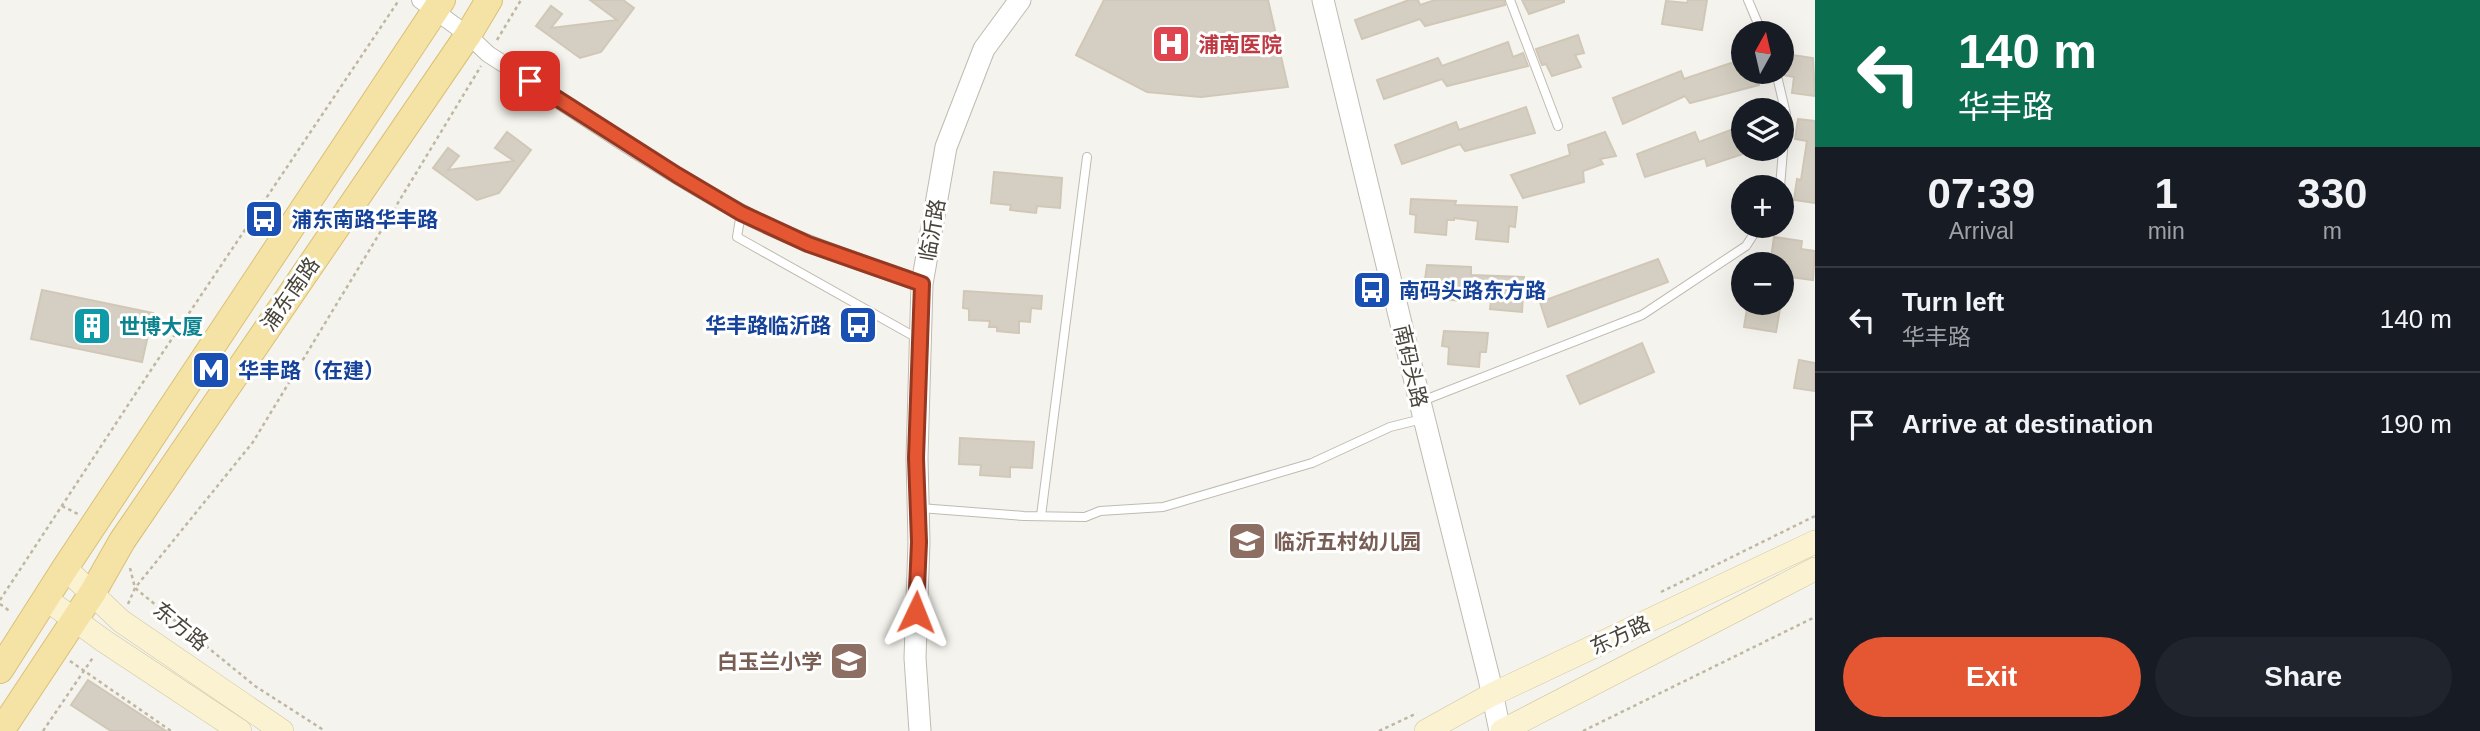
<!DOCTYPE html>
<meta charset="utf-8">
<style>
:root{--surface:#171b24;--page:#20242c;--text:#f1f3f6;--muted:#9ea1a6;--line:#363941;--accent:#e55633}
body{margin:0;font-family:Arial,"Noto Sans SC",sans-serif;background:var(--page);color:var(--text);height:100vh;display:flex;flex-direction:column;font-size:26px;white-space:nowrap}
*{box-sizing:border-box;margin:0}
p{font-size:23px;color:var(--muted)}
.icon{flex:none;width:38px;height:38px;fill:none;stroke:currentColor;stroke-width:2;stroke-linecap:round;stroke-linejoin:round}
.map{position:relative;flex:1;overflow:hidden}
.drawer{display:flex;flex-direction:column;background:var(--surface);width:665px}
.drawer>*{flex:none}
.top-card{background:#0b6e4f;color:#fff;overflow:hidden}
.needle{width:46px;rotate:8deg}
.controls{position:absolute;left:1731px;top:21px;display:grid;gap:14px}
.controls a{display:grid;place-items:center;width:63px;height:63px;border-radius:50%;background:var(--surface);box-shadow:0 7px 28px #0002;font-size:35px}
.pin{position:absolute;display:grid;place-items:center;width:60px;height:60px;color:#fff;margin:-30px;border-radius:14px;box-shadow:0 4px 10px #0006}
.me{position:absolute;width:77px;margin:-38px;rotate:2deg;stroke-linejoin:round;filter:drop-shadow(0 0 5px #0008)}
.turn{display:flex;align-items:center;gap:24px;height:147px;padding:0 28px;font-size:32px}
.turn .icon{width:91px;height:91px;stroke-width:2.5}
.turn b{display:block;font-size:49px;line-height:60px}
.eta{display:flex;justify-content:space-evenly;align-items:center;height:119px;text-align:center}
.eta b{font-size:42px;font-weight:700;line-height:49px}
.cta{display:flex;gap:14px;margin-top:auto;padding:14px 28px}
.cta a{flex:1;height:80px;border-radius:42px;background:var(--accent);color:#fff;font-size:28px;font-weight:700;line-height:80px;text-align:center}
.cta a+a{background:var(--page);color:var(--text)}
ul{padding:0;list-style:none}
li{display:flex;align-items:center;gap:21px;height:105px;padding:0 28px;border-top:2px solid var(--line)}
li div{flex:1}
li b{display:block;font-size:26px}
li em{font-style:normal}
main{display:flex;flex:1;min-height:0}
.map>svg:first-child{display:block}
</style>
<main>
<div class="map">
<svg width="1815" height="731" viewBox="0 0 1815 731">
<rect width="100%" height="100%" fill="#f5f3ed"/>
<g fill="#d5cfc3" stroke="#d0c7b7" stroke-width="2">
<polygon points="590,0 623,0 634,8 601,52 580,58 536,26 551,6 562,14 551,28 617,20"/>
<polygon points="1104,0 1268,0 1288,87 1201,97 1147,92 1076,55"/>
<polygon points="1409,0 1418,0 1420,5 1435,0 1504,0 1505,5 1425,26 1420,19 1362,39 1355,20"/>
<polygon points="1522,0 1564,0 1564,2 1529,14"/>
<polygon points="1688,0 1707,0 1702,30 1662,24 1666,1 1687,3"/>
<polygon points="1578,35 1584,53 1575,55 1581,67 1552,76 1546,64 1542,65 1536,49"/>
<polygon points="1508,42 1513,57 1523,53 1528,66 1447,86 1442,79 1384,99 1377,80 1438,58 1442,66"/>
<polygon points="1786,54 1813,58 1815,96 1792,93 1794,77 1783,75 1783,72"/>
<polygon points="1743,59 1743,72 1756,72 1759,85 1690,103 1685,96 1623,124 1613,98 1681,71 1684,79"/>
<polygon points="1526,107 1535,133 1465,151 1460,144 1402,164 1395,145 1456,122 1459,130"/>
<polygon points="1798,119 1815,121 1815,203 1794,200 1797,179 1801,180 1807,141 1795,139"/>
<polygon points="1736,128 1746,153 1707,166 1705,158 1645,177 1637,154 1695,132 1699,142"/>
<polygon points="507,132 531,150 499,193 477,200 433,168 448,148 459,156 448,170 514,161 495,148"/>
<polygon points="1605,132 1616,156 1600,159 1603,164 1583,171 1584,182 1523,198 1511,175 1570,155 1568,145"/>
<polygon points="994,172 1062,178 1060,208 1037,206 1036,213 1010,210 1011,205 991,203"/>
<polygon points="1411,199 1456,201 1455,205 1517,207 1515,227 1509,226 1508,242 1476,239 1478,221 1454,218 1454,220 1447,220 1446,235 1415,232 1416,215 1410,214"/>
<polygon points="1774,237 1802,241 1801,249 1815,251 1813,280 1782,276 1783,259 1771,258"/>
<polygon points="1658,259 1668,282 1548,327 1540,302"/>
<polygon points="1427,265 1471,267 1471,275 1524,277 1522,312 1490,309 1492,291 1463,287 1462,301 1431,298 1432,281 1425,280"/>
<polygon points="42,290 153,313 142,362 31,339"/>
<polygon points="964,291 1042,296 1041,309 1031,308 1030,322 1019,321 1019,333 997,331 997,327 989,327 990,321 969,320 969,309 963,308"/>
<polygon points="1748,303 1781,303 1776,332 1744,327"/>
<polygon points="1444,331 1488,333 1486,352 1480,352 1479,367 1448,364 1449,347 1442,346"/>
<polygon points="1642,343 1654,372 1580,404 1567,376"/>
<polygon points="1799,360 1815,363 1815,391 1794,388"/>
<polygon points="960,438 1034,442 1032,468 1010,467 1010,477 980,475 981,465 959,464"/>
<polygon points="88,680 166,731 111,731 71,705"/>
</g>
<g fill="none" stroke-linecap="round" stroke-linejoin="round">
<defs>
<g id="service">
<polyline points="1510,0 1558,126"/>
<polyline points="1748,0 1762,33"/>
<polyline points="1776,72 1786,114 1780,187"/>
<polyline points="741,213 737,237 917,338"/>
<polyline points="1422,401 1642,315 1746,246 1759,226"/>
<polyline points="920,508 1024,516 1085,517 1100,511 1163,507 1312,463 1390,427 1422,419"/>
<polyline points="1041,516 1087,157"/>
</g>
<path id="minor" d="M420,0L468,35L488,54C571,107 653,165 740,212C797,243 861,262 922,284"/>
<g id="tertiary">
<polyline points="1323,0 1420,402 1489,678 1500,731"/>
<polyline points="920,731 915,658 919,542 917,458 922,284 946,147 984,49 1020,0"/>
</g>
<g id="secondary">
<polyline points="65,568 121,621 282,731"/>
<polyline points="46,599 104,641 240,731"/>
<polyline points="1426,731 1491,695 1815,542"/>
<polyline points="1502,731 1815,569"/>
</g>
<g id="primary">
<polyline points="0,670 65,568 442,0"/>
<polyline points="1,731 93,592 122,541 468,35 489,0"/>
</g>
</defs>
<use href="#service" stroke="#c0bbb0" stroke-width="10"/>
<use href="#minor" stroke="#c0bbb0" stroke-width="18"/>
<use href="#tertiary" stroke="#c0bbb0" stroke-width="23"/>
<use href="#secondary" stroke="#d0c6a1" stroke-width="24"/>
<use href="#primary" stroke="#d9c076" stroke-width="28"/>
<g stroke="#c0b7a2" stroke-width="2.5" stroke-dasharray="3.5 3.5" stroke-linecap="butt">
<polyline points="497,40 521,0"/>
<polyline points="62,506 78,514"/>
<polyline points="130,568 135,588 255,686 325,731"/>
<polyline points="1661,592 1815,516"/>
<polyline points="0,600 155,364 399,0"/>
<polyline points="0,604 11,612"/>
<polyline points="128,604 135,588 253,442 481,66"/>
<polyline points="70,661 171,731"/>
<polyline points="43,731 94,656"/>
<polyline points="1379,731 1417,713"/>
<polyline points="1583,731 1815,617"/>
</g>
<use href="#service" stroke="#fff" stroke-width="8"/>
<use href="#minor" stroke="#fff" stroke-width="16"/>
<use href="#tertiary" stroke="#fff" stroke-width="21"/>
<use href="#secondary" stroke="#faf2d1" stroke-width="23"/>
<use href="#primary" stroke="#f5e2a5" stroke-width="26"/>
</g>
<g fill="none" stroke-linecap="round" stroke-linejoin="round">
<defs>
<polyline id="route" points="530,81 677,175 741,213 808,244 922,284 916,458 919,542 916,612"/>
</defs>
<use href="#route" stroke="#953821" stroke-width="18"/>
<use href="#route" stroke="#e55633" stroke-width="12"/>
</g>
<defs>
<symbol id="hospital-square" viewBox="-11 -11 22 22"><rect x="-9" y="-9" width="18" height="18" rx="4" fill="#e0444e" stroke="#fff"/><path d="M-5-5h3v3.5h4V-5h3V5h-3V1.5h-4V5h-3Z" fill="#fff"/></symbol>
<symbol id="bus-square" viewBox="-11 -11 22 22"><rect x="-9" y="-9" width="18" height="18" rx="4" fill="#1a4fb4" stroke="#fff"/><path d="M-5-6H5V4H4V6H2V4H-2V6H-4V4H-5ZM-3.5-4V0h7V-4ZM-3.5 1.2v1.5H-2V1.2ZM2 1.2v1.5H3.5V1.2Z" fill="#fff"/></symbol>
<symbol id="building-square" viewBox="-11 -11 22 22"><rect x="-9" y="-9" width="18" height="18" rx="4" fill="#0f9aa8" stroke="#fff"/><path d="M-4-6H4V6H1V3H-1V6H-4ZM-2.5-4.3h1.7v1.8h-1.7ZM.8-4.3h1.7v1.8H.8ZM-2.5-1h1.7V.8h-1.7ZM.8-1h1.7V.8H.8Z" fill="#fff"/></symbol>
<symbol id="metro-square" viewBox="-11 -11 22 22"><rect x="-9" y="-9" width="18" height="18" rx="4" fill="#1a4fb4" stroke="#fff"/><path d="M-5.5 5V-5H-3L0 0L3-5H5.5V5H3V-.5L0 4L-3-.5V5Z" fill="#fff"/></symbol>
<symbol id="school-square" viewBox="-11 -11 22 22"><rect x="-9" y="-9" width="18" height="18" rx="4" fill="#8d6e63" stroke="#fff"/><path d="M0-5L7-2L0 1L-7-2ZM-4 1L0 2.5L4 1V4Q0 6-4 4Z" fill="#fff"/></symbol>
</defs>
<g fill-rule="evenodd">
<use href="#hospital-square" x="1149" y="22" width="44" height="44"/>
<use href="#bus-square" x="242" y="197" width="44" height="44"/>
<use href="#bus-square" x="1350" y="268" width="44" height="44"/>
<use href="#bus-square" x="836" y="303" width="44" height="44"/>
<use href="#building-square" x="70" y="304" width="44" height="44"/>
<use href="#metro-square" x="189" y="348" width="44" height="44"/>
<use href="#school-square" x="1225" y="519" width="44" height="44"/>
<use href="#school-square" x="827" y="639" width="44" height="44"/>
</g>
<g text-anchor="middle" dominant-baseline="central" stroke-width="6" stroke-linejoin="round" paint-order="stroke">
<g font-size="21" font-weight="bold" fill="#be3a42" stroke="#fff" text-anchor="start">
<text x="1198" y="44">浦南医院</text>
</g>
<g font-size="21" font-weight="bold" fill="#164399" stroke="#fff" text-anchor="start">
<text x="291" y="219">浦东南路华丰路</text>
<text x="1399" y="290">南码头路东方路</text>
<text x="831" y="325" text-anchor="end">华丰路临沂路</text>
<text x="238" y="370">华丰路（在建）</text>
</g>
<g font-size="21" fill="#49443a" stroke="#fff">
<text transform="translate(932 230) rotate(-80)">临沂路</text>
<text transform="translate(290 294) rotate(-55)">浦东南路</text>
<text transform="translate(1411 366) rotate(77)">南码头路</text>
<text transform="translate(181 626) rotate(39)">东方路</text>
<text transform="translate(1620 635) rotate(-25)">东方路</text>
</g>
<g font-size="21" font-weight="bold" fill="#0d838f" stroke="#fff" text-anchor="start">
<text x="119" y="326">世博大厦</text>
</g>
<g font-size="21" font-weight="bold" fill="#785e54" stroke="#fff" text-anchor="start">
<text x="1274" y="541">临沂五村幼儿园</text>
<text x="822" y="661" text-anchor="end">白玉兰小学</text>
</g>
</g>
</svg>
<div class="controls">
<a><svg class="needle" viewBox="-14 -14 28 28"><path d="M0-13l5 13h-10z" fill="#e53935"/><path d="M0 13l5-13h-10z" fill="#9ea1a6"/></svg></a>
<a><svg class="icon" aria-label="layers" viewBox="0 0 24 24"><path d="M12 4l9 5-9 5-9-5zM3 14l9 5 9-5"/></svg></a>
<a>+</a>
<a>−</a>
</div>
<div class="pin" style="left:530px;top:81px;background:#d93025"><svg class="icon" aria-label="arrive" viewBox="0 0 24 24"><path d="M6 21V4h12l-3 4 3 4H6"/></svg></div>
<svg class="me" style="left:916px;top:612px" viewBox="-20 -20 40 40"><path d="M0-17L14 15 0 8-14 15z" fill="#e55633" stroke="#fff" stroke-width="4"/></svg>
</div>
<section class="drawer">
<div class="top-card">
<div class="turn"><svg class="icon" aria-label="left" viewBox="0 0 24 24"><path d="M17 20v-9H6M10 6l-5 5 5 5"/></svg><div><b>140 m</b>华丰路</div></div>
</div>
<div class="eta">
<div><b>07:39</b><p>Arrival</p></div>
<div><b>1</b><p>min</p></div>
<div><b>330</b><p>m</p></div>
</div>
<ul>
<li><svg class="icon" aria-label="left" viewBox="0 0 24 24"><path d="M17 20v-9H6M10 6l-5 5 5 5"/></svg><div><b>Turn left</b><p>华丰路</p></div><em>140 m</em></li>
<li><svg class="icon" aria-label="arrive" viewBox="0 0 24 24"><path d="M6 21V4h12l-3 4 3 4H6"/></svg><div><b>Arrive at destination</b></div><em>190 m</em></li>
</ul>
<div class="cta"><a>Exit</a><a>Share</a></div>
</section>
</main>
